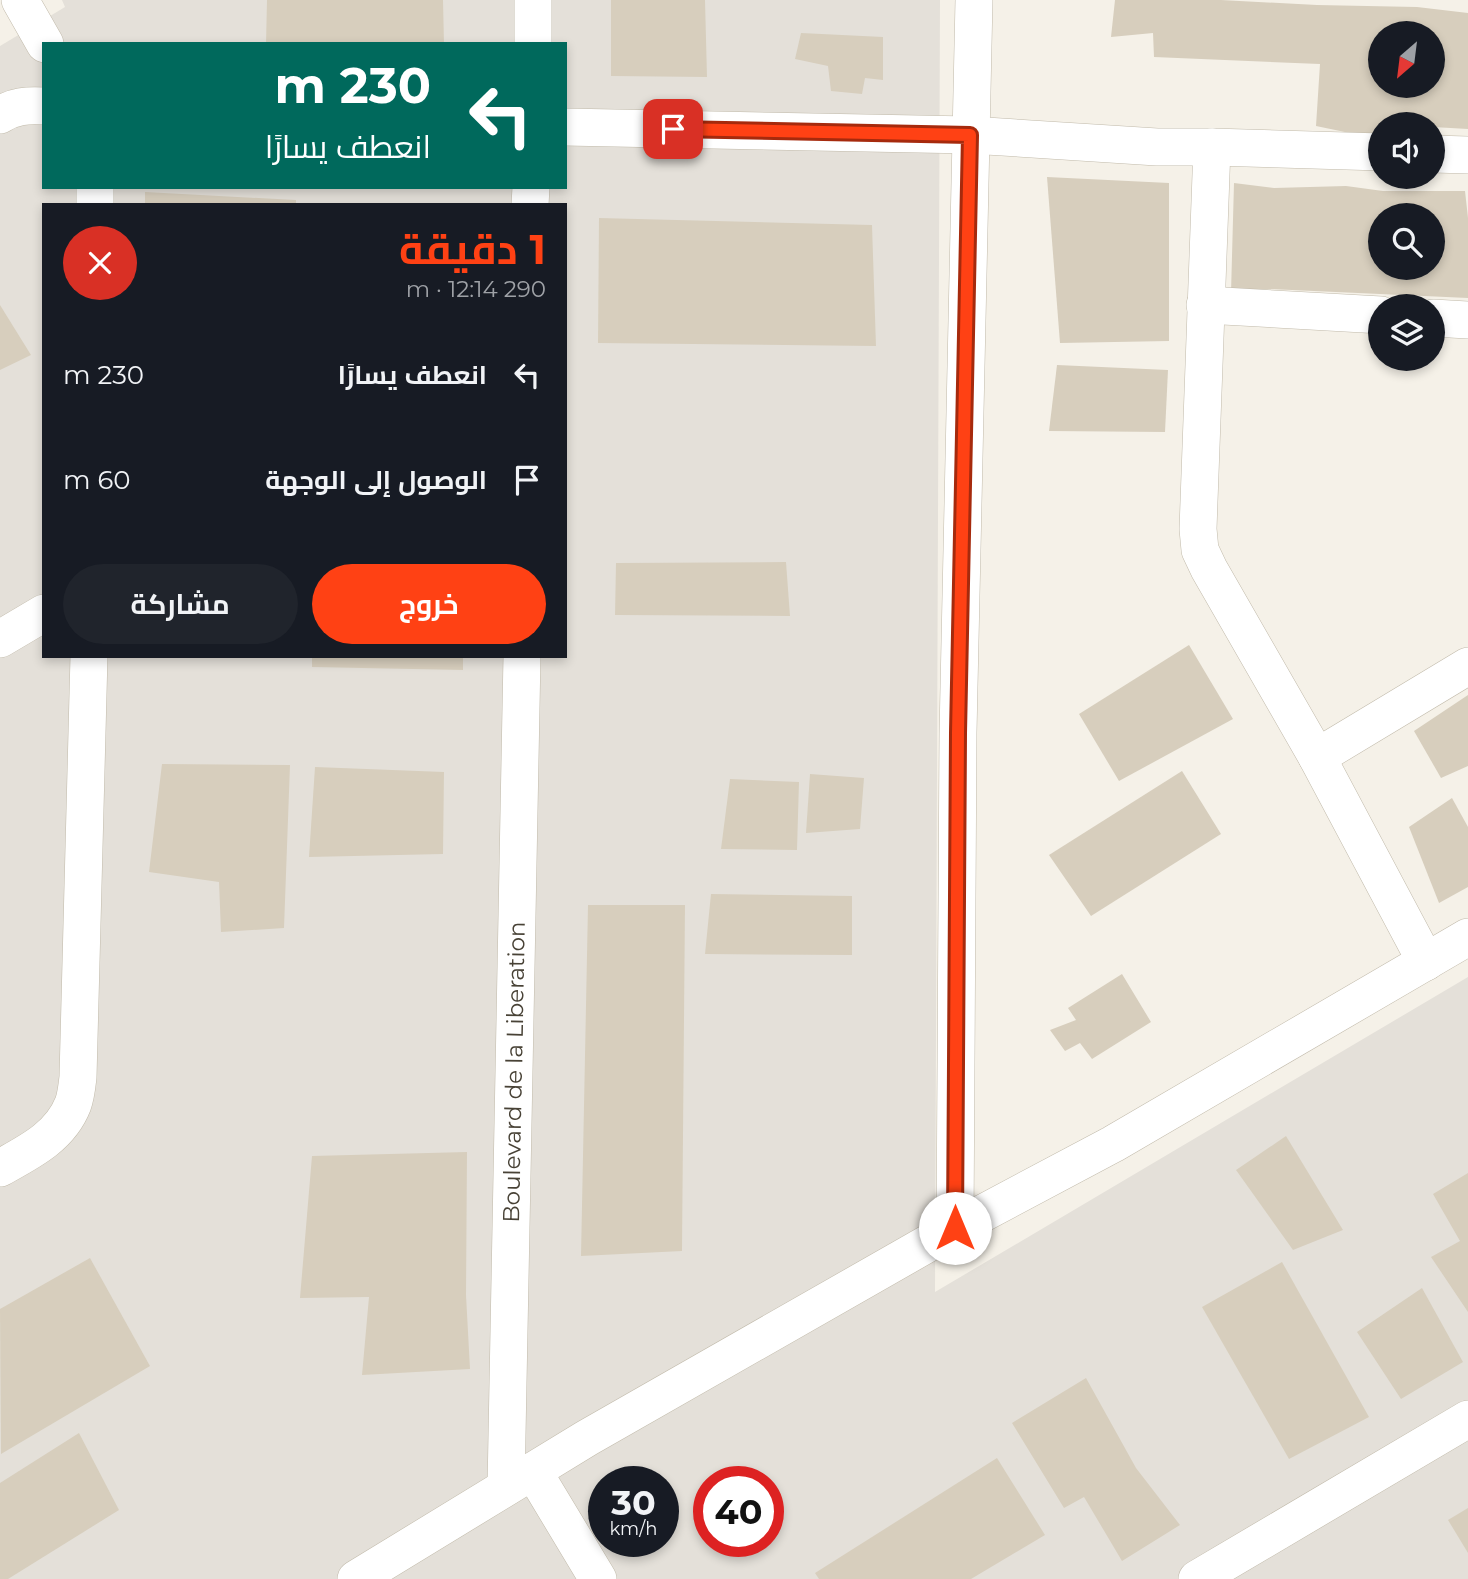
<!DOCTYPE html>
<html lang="ar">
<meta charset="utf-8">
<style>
:root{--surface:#171b24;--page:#20242c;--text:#f1f3f6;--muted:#9ea1a6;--accent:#ff4114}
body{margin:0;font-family:Montserrat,Cairo,sans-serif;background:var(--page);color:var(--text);direction:rtl;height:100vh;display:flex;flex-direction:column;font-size:26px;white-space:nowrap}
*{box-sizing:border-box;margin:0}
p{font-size:23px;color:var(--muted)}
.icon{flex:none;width:38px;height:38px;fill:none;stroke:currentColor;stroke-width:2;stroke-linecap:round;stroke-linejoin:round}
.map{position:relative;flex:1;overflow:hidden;direction:ltr}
.sheet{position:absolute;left:42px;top:203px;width:525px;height:455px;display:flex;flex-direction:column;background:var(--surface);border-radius:0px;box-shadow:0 4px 10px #0003;direction:rtl}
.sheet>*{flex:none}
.guide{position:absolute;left:42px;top:42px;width:525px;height:147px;border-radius:0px;box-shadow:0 4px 10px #0003;direction:rtl;background:#00695c;color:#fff;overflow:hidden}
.needle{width:46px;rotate:208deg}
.fabs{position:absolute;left:1368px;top:21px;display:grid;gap:14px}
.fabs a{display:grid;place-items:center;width:77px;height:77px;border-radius:50%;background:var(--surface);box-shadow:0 4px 10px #0003;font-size:35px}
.speed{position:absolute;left:588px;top:1466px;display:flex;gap:14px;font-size:35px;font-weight:700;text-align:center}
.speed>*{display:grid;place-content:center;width:91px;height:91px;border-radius:50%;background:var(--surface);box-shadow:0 4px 10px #0003;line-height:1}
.speed small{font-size:18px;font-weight:400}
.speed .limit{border:10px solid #d22;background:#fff;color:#111}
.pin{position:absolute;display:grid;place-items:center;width:60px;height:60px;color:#fff;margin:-30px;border-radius:14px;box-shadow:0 4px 10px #0006}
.me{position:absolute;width:77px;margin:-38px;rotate:0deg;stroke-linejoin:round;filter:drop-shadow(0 0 5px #0008)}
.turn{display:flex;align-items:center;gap:24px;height:147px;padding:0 21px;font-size:32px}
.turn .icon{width:91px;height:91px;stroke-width:2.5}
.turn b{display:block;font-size:49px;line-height:60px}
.round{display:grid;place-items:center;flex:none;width:74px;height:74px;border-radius:37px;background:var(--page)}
.head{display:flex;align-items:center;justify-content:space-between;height:119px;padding:0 21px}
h1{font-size:42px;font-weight:700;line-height:52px;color:var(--accent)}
.cta{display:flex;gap:14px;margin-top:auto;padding:14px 21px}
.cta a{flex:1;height:80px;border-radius:42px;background:var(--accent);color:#fff;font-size:28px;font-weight:700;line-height:80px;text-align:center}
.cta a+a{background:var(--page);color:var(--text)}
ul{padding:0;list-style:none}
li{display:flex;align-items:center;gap:21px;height:105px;padding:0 21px}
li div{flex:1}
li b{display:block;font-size:26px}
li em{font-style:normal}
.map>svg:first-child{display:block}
</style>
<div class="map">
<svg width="1468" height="1579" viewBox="0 0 1468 1579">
<rect width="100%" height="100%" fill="#f5f1e8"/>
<path fill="#e4e0d9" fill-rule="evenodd" d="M62,0H940L935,1292L1468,977V1579H0V46L65,7ZM44,44H565V187H44ZM44,205H565V656H44ZM604,1482H663V1542H604ZM709,1482H768V1542H709Z"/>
<g fill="#d7cebd" fill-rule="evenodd">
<polygon points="267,0 443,0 444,44 266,44"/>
<polygon points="611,0 705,0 707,77 611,76"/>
<path d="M1115,0H1221L1317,5L1417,7L1468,13V129L1433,127V124H1381V136L1369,137L1316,126L1320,64L1154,57L1153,33L1111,37ZM1381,33H1433V86H1381Z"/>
<polygon points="801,33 883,37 883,80 865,78 862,94 831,91 828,66 795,59"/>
<polygon points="1047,177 1169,183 1169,341 1060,343"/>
<path d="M1234,183L1274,188L1346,186L1383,191H1465L1468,218V298L1269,289L1231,293ZM1381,215H1433V268H1381Z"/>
<polygon points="145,192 296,200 296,205 145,205"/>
<polygon points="599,218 872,225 876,346 598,343"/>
<polygon points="0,305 31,355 0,370"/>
<polygon points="1057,365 1168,370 1165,432 1049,431"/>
<polygon points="786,562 790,616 615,615 616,563"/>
<polygon points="1189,645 1233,719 1119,781 1079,714"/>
<polygon points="312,656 463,656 463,670 312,667"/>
<polygon points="1468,695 1468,766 1441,778 1414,731"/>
<polygon points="162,764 290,765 284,928 221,932 219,882 149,872"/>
<polygon points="315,767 444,772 443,854 309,857"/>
<polygon points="1182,771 1221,834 1091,916 1049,855"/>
<polygon points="810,774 864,778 860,829 806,833"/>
<polygon points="730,779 799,782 797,850 721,849"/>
<polygon points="1452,798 1468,827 1468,887 1439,903 1409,827"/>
<polygon points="711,894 852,896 852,955 705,954"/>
<polygon points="588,905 685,905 682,1251 581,1256"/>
<polygon points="1122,974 1151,1022 1092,1059 1080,1043 1065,1051 1050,1030 1076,1020 1068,1008"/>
<polygon points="1286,1136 1343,1230 1293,1250 1236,1170"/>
<polygon points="467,1152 466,1295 470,1369 362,1375 369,1297 300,1298 312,1156"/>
<polygon points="1468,1173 1468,1312 1431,1257 1460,1241 1433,1194"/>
<polygon points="90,1258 150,1366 1,1454 0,1309"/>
<polygon points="1282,1262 1369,1417 1289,1459 1202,1307"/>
<polygon points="1422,1288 1463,1362 1401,1399 1357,1332"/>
<polygon points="1086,1378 1136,1468 1180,1525 1122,1561 1084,1497 1064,1508 1012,1423"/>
<polygon points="79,1433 119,1510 8,1579 0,1579 0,1483"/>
<polygon points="997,1458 1045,1535 971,1579 819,1579 815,1573"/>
<polygon points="1468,1508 1468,1553 1448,1520"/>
</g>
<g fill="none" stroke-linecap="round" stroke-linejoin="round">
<defs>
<g id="minor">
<polyline points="20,0 45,44"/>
<polyline points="533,44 533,0"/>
<path d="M0,115C14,106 27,105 44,106"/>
<polyline points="565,127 970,135 1157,147 1212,147 1381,152"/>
<polyline points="1212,147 1198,529 1200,550 1209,569 1317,757 1426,962"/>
<polyline points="1433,154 1468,155"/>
<polyline points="95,205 95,187"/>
<polyline points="530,205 531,187"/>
<polyline points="1205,305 1381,315"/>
<polyline points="1433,318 1468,320"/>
<polyline points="0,639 44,613"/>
<polyline points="1317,757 1468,666"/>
<path d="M0,1168C29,1152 60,1137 73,1104C76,1096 77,1086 78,1077L89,656"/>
<polyline points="955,1228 958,733 974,0"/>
<polyline points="533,1471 598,1579"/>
<path id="s1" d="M506,1487L522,656"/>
<polyline points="356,1579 587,1438 955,1228 1113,1144 1468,937"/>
<polyline points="1197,1579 1468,1419"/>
</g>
</defs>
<use href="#minor" stroke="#c1baaa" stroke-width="38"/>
<use href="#minor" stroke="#fff" stroke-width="37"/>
</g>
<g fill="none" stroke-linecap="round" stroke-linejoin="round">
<defs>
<polyline id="route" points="673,129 970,135 958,733 955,1228"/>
</defs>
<use href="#route" stroke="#a62a0d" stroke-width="18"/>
<use href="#route" stroke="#ff4114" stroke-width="12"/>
</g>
<g text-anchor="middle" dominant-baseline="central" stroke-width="5" stroke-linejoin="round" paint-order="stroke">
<g font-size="23" fill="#484236" stroke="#fff">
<text stroke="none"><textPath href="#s1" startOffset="415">Boulevard de la Liberation</textPath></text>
</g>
</g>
</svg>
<div class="fabs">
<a><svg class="needle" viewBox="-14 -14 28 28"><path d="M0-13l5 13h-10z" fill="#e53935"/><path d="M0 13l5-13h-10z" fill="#9ea1a6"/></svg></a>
<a><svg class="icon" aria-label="sound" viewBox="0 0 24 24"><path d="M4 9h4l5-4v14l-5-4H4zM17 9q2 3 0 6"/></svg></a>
<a><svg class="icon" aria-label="search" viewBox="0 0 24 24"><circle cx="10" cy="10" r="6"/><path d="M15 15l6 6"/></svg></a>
<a><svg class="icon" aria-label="layers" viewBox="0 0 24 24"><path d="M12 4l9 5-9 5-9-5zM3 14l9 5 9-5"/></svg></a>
</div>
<div class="speed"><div>30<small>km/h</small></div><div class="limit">40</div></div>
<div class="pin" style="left:673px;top:129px;background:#d93025"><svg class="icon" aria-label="arrive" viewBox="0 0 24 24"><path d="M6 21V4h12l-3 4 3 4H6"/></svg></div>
<svg class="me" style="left:955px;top:1228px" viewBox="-20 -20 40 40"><circle r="19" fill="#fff"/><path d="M0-13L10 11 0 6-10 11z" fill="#ff4114"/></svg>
<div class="guide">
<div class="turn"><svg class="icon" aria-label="left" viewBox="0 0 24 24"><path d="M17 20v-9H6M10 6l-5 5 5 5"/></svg><div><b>230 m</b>انعطف يسارًا</div></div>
</div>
<section class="sheet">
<div class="head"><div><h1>1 دقيقة</h1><p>290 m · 12:14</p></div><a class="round" style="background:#d93025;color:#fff"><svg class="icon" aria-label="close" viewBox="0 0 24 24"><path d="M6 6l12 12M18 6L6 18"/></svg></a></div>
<ul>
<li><svg class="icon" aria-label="left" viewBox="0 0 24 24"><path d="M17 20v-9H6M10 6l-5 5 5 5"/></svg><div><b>انعطف يسارًا</b></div><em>230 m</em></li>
<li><svg class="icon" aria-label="arrive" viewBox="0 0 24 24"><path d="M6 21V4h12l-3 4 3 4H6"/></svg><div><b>الوصول إلى الوجهة</b></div><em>60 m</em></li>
</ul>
<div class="cta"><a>خروج</a><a>مشاركة</a></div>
</section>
</div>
